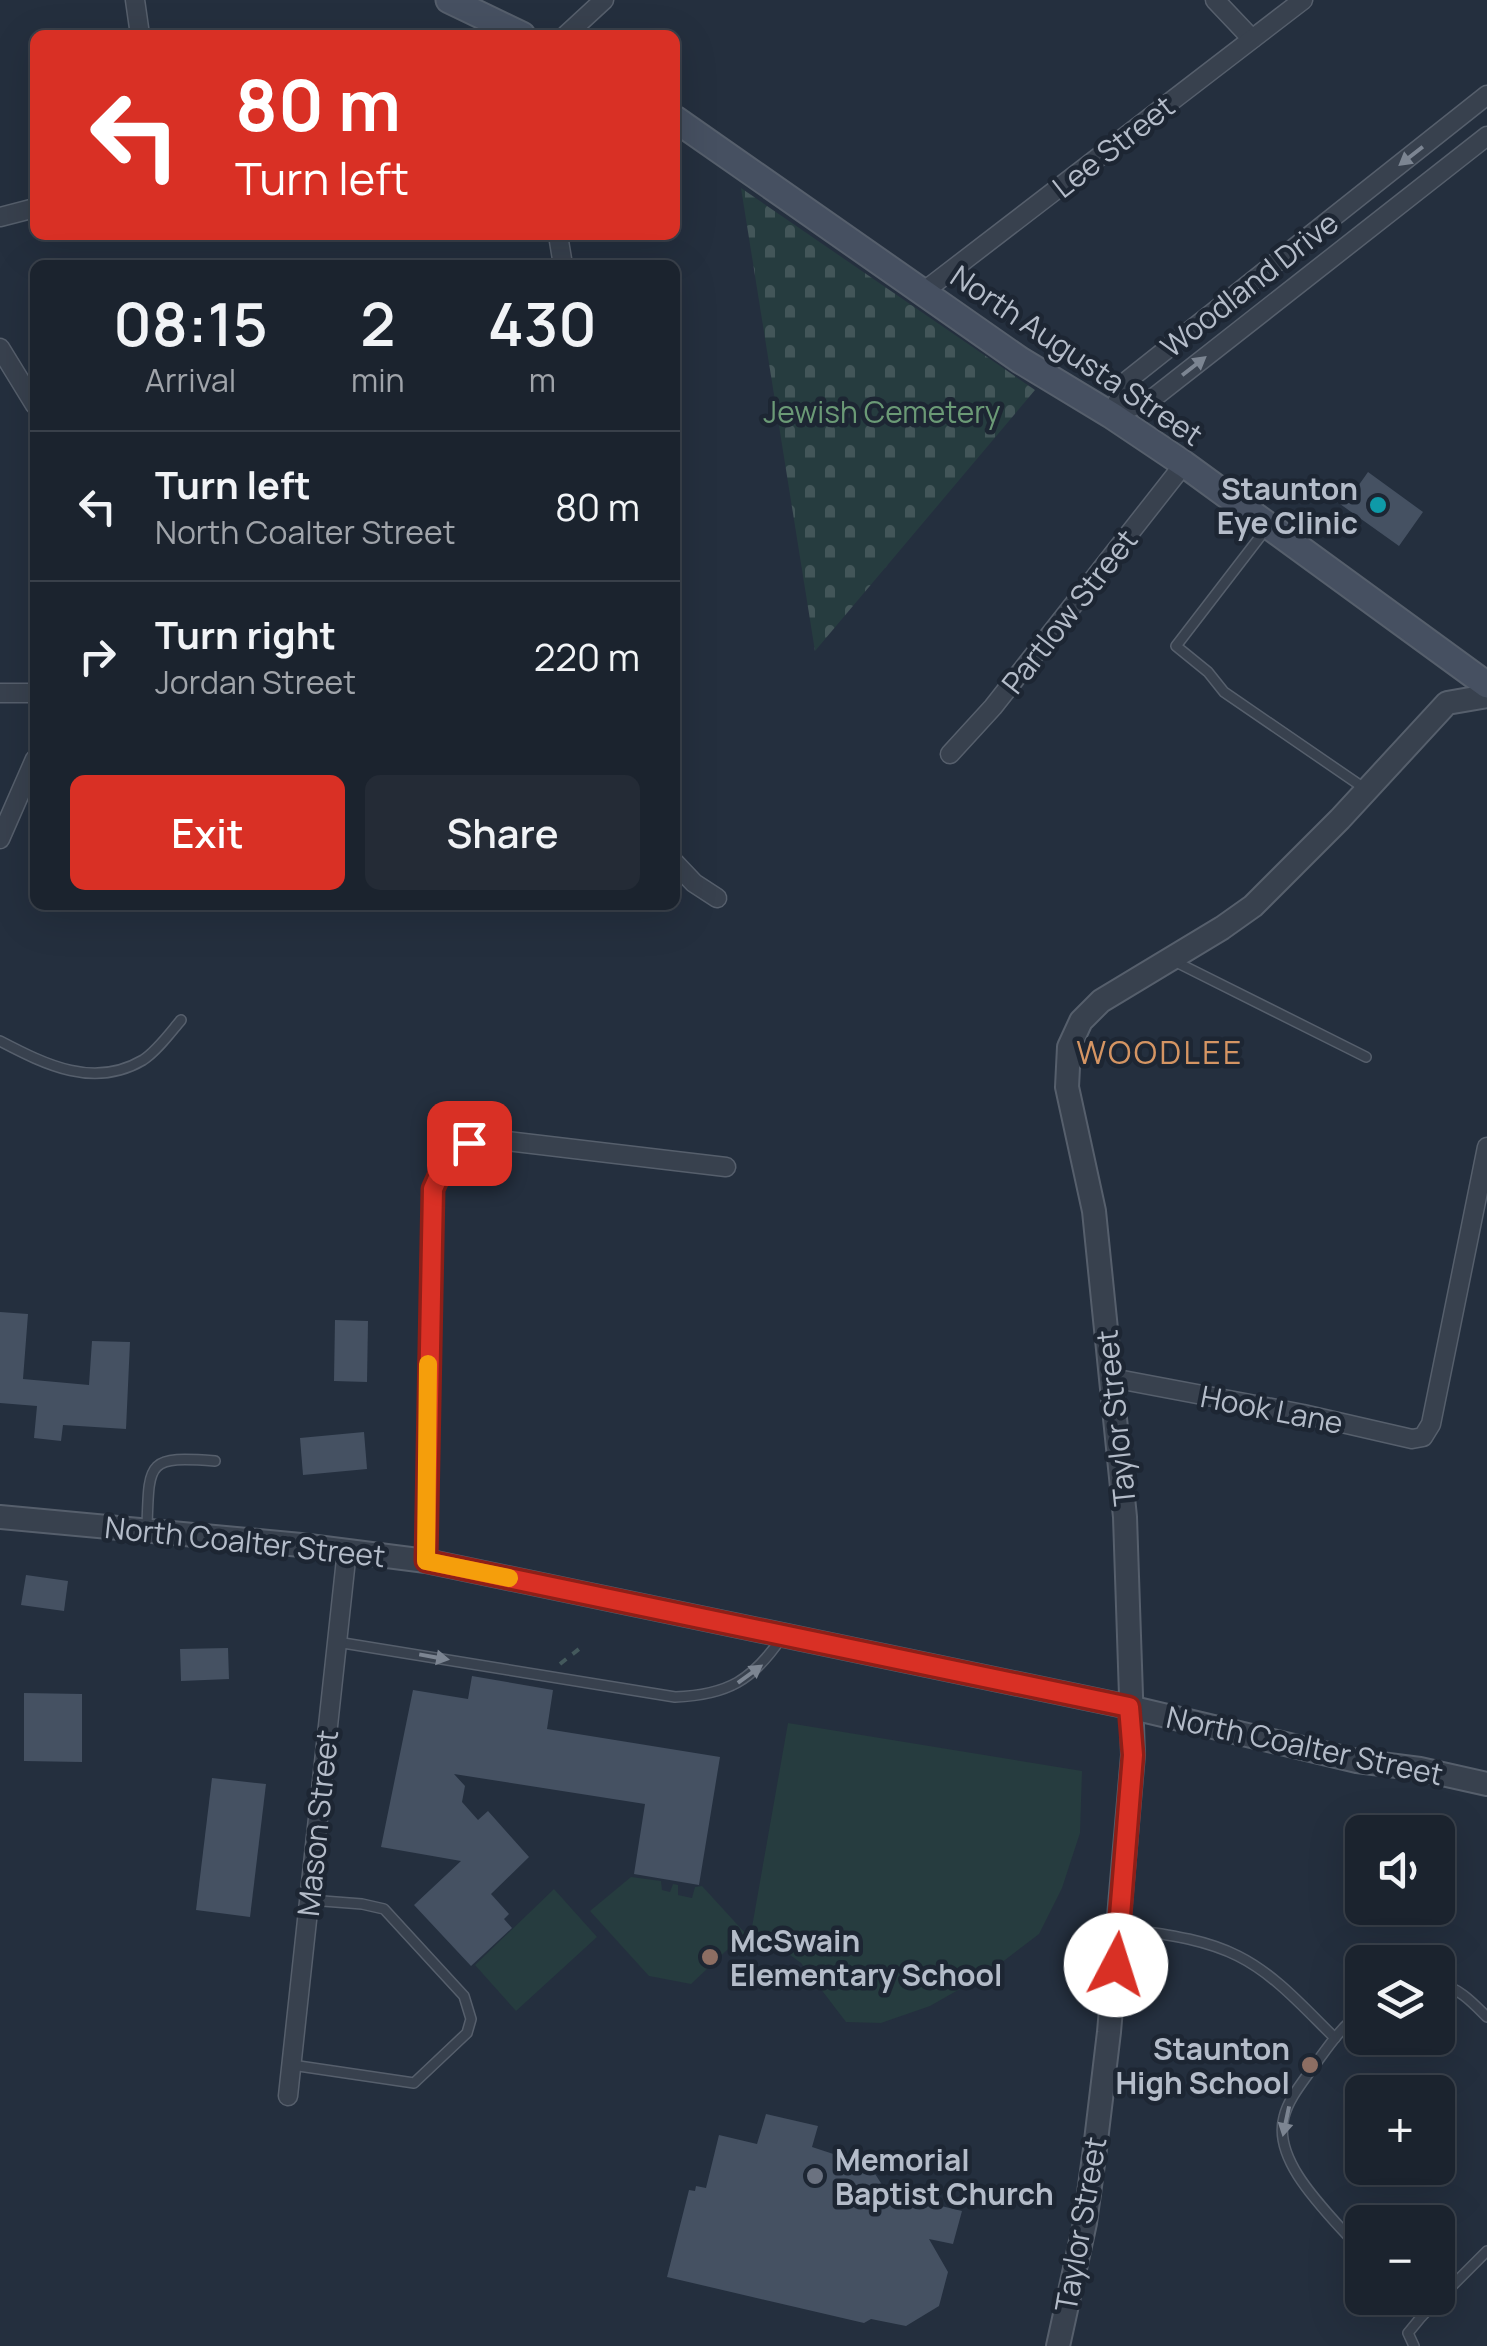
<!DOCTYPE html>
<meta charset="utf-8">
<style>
:root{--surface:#1b232e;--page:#242b36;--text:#f1f3f6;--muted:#a0a4aa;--line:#39404a;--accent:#d93025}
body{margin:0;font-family:Manrope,sans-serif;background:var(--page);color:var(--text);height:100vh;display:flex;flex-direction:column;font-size:38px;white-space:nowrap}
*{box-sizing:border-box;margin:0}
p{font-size:32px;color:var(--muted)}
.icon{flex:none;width:55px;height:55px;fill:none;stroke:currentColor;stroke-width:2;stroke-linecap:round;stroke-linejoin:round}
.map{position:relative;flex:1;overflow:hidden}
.drawer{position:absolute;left:30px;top:260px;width:650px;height:650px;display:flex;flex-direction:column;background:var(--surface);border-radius:15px;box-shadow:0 10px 40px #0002,0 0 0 2px var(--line)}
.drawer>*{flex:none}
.hud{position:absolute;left:30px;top:30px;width:650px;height:210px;border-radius:15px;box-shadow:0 10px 40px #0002,0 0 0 2px var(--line);background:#d93025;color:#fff;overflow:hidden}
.fabs{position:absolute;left:1345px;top:1815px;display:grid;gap:20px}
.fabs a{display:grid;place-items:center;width:110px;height:110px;border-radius:15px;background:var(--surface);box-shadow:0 10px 40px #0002,0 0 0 2px var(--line);font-size:50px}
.pin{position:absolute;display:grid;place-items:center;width:85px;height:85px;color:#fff;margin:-42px;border-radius:20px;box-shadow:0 5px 15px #0006}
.me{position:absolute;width:110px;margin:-55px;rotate:5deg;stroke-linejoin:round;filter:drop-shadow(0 0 8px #0008)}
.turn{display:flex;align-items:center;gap:35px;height:210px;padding:0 40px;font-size:45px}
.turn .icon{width:130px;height:130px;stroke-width:2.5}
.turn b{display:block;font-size:70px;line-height:85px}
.eta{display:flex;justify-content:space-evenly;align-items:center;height:170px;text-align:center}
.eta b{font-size:60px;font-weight:600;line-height:70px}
.action{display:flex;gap:20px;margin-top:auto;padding:20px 40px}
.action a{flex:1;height:115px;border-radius:15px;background:var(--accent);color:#fff;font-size:40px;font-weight:600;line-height:115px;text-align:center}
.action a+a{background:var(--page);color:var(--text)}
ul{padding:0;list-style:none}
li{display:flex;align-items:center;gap:30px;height:150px;padding:0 40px;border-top:2px solid var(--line)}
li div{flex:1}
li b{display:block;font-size:38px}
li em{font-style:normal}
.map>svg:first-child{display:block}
</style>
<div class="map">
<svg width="1487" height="2346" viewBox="0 0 1487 2346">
<defs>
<pattern id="cemetery-stones" width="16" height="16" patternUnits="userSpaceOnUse" patternTransform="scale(2.5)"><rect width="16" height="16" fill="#263c3f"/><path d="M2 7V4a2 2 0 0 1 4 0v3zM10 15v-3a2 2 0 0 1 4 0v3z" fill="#435659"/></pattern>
</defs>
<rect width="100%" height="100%" fill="#242f3e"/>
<polygon fill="url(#cemetery-stones)" points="741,188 1035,390 815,651"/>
<g fill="#263c3f">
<polygon points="788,1723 1082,1771 1080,1833 1062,1888 1039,1934 988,1973 930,2006 881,2023 846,2022 801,1963 752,1927"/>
<polygon points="631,1877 661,1881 662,1890 670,1892 673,1884 678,1885 678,1895 692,1898 695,1887 702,1886 745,1933 691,1984 649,1976 590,1911"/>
<polygon points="554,1889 597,1937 516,2011 475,1965"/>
</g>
<g fill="#455162">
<polygon points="1368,472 1423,512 1399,546 1333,499 1346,481 1356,489"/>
<polygon points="0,1312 28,1314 23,1379 89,1385 92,1341 130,1342 126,1429 63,1425 61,1441 34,1438 37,1406 0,1403"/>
<polygon points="335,1320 368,1321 367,1382 334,1381"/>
<polygon points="364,1432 367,1469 303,1475 300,1438"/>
<polygon points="26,1575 68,1581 64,1611 21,1605"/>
<polygon points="228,1648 229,1679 181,1681 180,1649"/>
<polygon points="472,1676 553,1690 547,1729 720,1757 699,1885 634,1874 645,1804 454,1774 465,1786 462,1802 478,1820 488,1811 529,1857 491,1894 509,1914 504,1919 512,1928 471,1966 414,1905 461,1861 381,1847 413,1690 468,1699"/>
<polygon points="24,1693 82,1694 82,1762 24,1761"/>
<polygon points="212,1778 266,1784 250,1917 196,1910"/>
<polygon points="766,2114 818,2126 812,2147 870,2166 895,2205 901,2183 939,2193 937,2205 962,2211 953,2244 929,2239 948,2272 939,2306 906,2326 871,2319 864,2323 667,2277 689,2190 695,2191 696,2186 706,2188 719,2135 757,2144"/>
</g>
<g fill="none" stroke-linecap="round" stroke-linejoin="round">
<defs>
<g id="service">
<polyline points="1266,529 1176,646 1208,672 1224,692 1364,788"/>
<polyline points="1172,960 1366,1057"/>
<path d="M0,1041C46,1065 94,1089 143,1060C157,1051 170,1033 181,1020"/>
<path d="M147,1527C149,1461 147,1456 215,1461"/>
<path d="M337,1642L675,1697C728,1695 753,1680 782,1637"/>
<path d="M1122,1928C1161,1934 1202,1938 1238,1956C1276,1975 1305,2009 1335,2038"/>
<path d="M1438,1983C1459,1988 1472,2002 1487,2017"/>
<path d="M1362,2012C1341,2026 1326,2050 1311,2070C1301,2084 1288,2100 1284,2117C1271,2164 1334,2218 1362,2252"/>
<polyline points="292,2065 414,2083 467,2033 471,2019 464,1996 384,1909 362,1904 310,1900"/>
<polyline points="1404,2298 1422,2316 1487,2251"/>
<polyline points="1414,2346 1408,2333 1422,2316"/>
</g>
<g id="minor">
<polyline points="135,0 140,35"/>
<polyline points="1215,0 1252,39"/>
<polyline points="566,35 604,0"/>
<polyline points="0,217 35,208"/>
<polyline points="558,235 563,265"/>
<polyline points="923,292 1303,0"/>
<polyline points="0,348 35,405"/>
<polyline points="1111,415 1128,380 1487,95"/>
<polyline points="1111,415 1152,399 1487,136"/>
<polyline points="0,693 35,693"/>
<polyline points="950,754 993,707 1184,464"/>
<polyline points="0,839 35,759"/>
<polyline points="675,863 694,883 717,898"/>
<polyline points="1112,1378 1303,1414 1412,1439 1423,1437 1431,1424 1487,1147"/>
<path d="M426,1561L431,1217C434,1171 446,1140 498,1140L726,1167"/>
<polyline points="288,2096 347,1550"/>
</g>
<g id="tertiary">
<polyline points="0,1517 301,1545 426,1561 1129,1707 1357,1761 1420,1769 1487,1784"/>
<polyline points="1058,2346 1085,2223 1095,2149 1109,2032 1133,1755 1125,1517 1094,1211 1067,1087 1069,1047 1081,1021 1101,1001 1222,928 1253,906 1340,819 1447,703 1487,696"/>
</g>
<g id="secondary">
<polyline points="449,0 522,35"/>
<polyline points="675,119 1020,360 1111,415 1184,464 1487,685"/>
</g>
</defs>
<use href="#service" stroke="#565f6c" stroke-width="12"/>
<use href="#minor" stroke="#565f6c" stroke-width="21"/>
<use href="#tertiary" stroke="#565f6c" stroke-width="26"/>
<use href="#secondary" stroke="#565f6c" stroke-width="29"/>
<polyline stroke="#44595c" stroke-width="4" stroke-dasharray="8 8" stroke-linecap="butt" points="560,1664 579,1649"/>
<use href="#service" stroke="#38414e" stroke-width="9"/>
<use href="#minor" stroke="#38414e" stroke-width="18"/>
<use href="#tertiary" stroke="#38414e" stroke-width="22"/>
<use href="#secondary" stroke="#465061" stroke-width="25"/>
</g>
<defs><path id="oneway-solid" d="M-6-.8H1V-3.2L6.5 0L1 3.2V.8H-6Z" transform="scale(2.5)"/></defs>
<g fill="#7c8592">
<use href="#oneway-solid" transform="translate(1411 156) rotate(142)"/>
<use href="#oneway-solid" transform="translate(1194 366) rotate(-38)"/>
<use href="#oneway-solid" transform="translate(434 1657) rotate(10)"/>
<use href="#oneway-solid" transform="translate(750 1674) rotate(-36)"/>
<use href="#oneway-solid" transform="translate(1286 2121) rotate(102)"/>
</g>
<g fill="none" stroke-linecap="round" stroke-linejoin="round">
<defs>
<polyline id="route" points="469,1143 446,1160 433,1189 426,1561 1129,1707 1133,1755 1116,1965"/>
</defs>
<use href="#route" stroke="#8d1f18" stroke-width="25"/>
<use href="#route" stroke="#d93025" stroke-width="18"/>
<polyline stroke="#f59e0b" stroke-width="18" points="428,1364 426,1561 509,1578"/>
</g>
<circle fill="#0f9aa8" stroke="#1d2633" stroke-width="4" cx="1378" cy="505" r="10"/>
<g fill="#8d6e63" stroke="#1d2633" stroke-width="4">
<circle cx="710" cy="1957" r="10"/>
<circle cx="1310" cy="2065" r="10"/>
</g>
<circle fill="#6b7280" stroke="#1d2633" stroke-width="4" cx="815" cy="2176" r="10"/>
<g text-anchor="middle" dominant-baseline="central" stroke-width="9" stroke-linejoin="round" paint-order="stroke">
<g font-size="30" fill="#b4bcc9" stroke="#1d2633">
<text transform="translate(1113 146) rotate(-38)">Lee Street</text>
<text transform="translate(1249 284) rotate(-38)">Woodland Drive</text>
<text transform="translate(1077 355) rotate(34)">North Augusta Street</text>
<text transform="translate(1069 611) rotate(-52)">Partlow Street</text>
<text transform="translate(1272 1409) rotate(11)">Hook Lane</text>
<text transform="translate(1115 1418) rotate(-96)">Taylor Street</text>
<text transform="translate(245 1541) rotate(6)">North Coalter Street</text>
<text transform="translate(1305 1745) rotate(12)">North Coalter Street</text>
<text transform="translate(317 1823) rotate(-84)">Mason Street</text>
<text transform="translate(1080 2224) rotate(-80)">Taylor Street</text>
</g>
<g font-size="30" fill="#6b9a76" stroke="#1d2633">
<text x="882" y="411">Jewish Cemetery</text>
</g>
<g font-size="30" font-weight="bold" fill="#b4bcc9" stroke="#1d2633" text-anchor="end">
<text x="1358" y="488">Staunton<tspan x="1358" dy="34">Eye Clinic</tspan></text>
<text x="730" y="1940" text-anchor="start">McSwain<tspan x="730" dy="34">Elementary School</tspan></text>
<text x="1290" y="2048">Staunton<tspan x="1290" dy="34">High School</tspan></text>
<text x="835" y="2159" text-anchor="start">Memorial<tspan x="835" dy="34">Baptist Church</tspan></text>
</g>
<g font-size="32" letter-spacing="2.5" fill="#d59563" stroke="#1d2633">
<text x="1160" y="1052">WOODLEE</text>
</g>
</g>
</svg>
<div class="fabs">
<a><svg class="icon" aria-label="sound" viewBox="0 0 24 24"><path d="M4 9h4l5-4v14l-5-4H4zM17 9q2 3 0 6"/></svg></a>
<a><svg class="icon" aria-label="layers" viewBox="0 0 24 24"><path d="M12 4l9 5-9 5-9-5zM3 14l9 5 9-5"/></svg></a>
<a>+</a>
<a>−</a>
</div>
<div class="pin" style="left:469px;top:1143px;background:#d93025"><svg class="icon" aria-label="arrive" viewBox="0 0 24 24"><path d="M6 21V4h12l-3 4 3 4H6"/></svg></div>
<svg class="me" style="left:1116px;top:1965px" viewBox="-20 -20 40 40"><circle r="19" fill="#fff"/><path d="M0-13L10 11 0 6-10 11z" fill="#d93025"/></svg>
<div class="hud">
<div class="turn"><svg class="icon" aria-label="left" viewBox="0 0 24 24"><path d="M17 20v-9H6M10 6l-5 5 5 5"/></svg><div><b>80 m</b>Turn left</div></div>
</div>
<section class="drawer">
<div class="eta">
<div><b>08:15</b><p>Arrival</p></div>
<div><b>2</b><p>min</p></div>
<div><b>430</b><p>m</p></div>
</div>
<ul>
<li><svg class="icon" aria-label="left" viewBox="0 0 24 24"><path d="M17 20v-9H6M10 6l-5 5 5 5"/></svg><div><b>Turn left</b><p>North Coalter Street</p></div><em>80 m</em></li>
<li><svg class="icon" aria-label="right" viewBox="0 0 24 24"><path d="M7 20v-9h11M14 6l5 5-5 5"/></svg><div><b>Turn right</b><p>Jordan Street</p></div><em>220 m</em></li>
</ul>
<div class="action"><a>Exit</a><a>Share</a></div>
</section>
</div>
